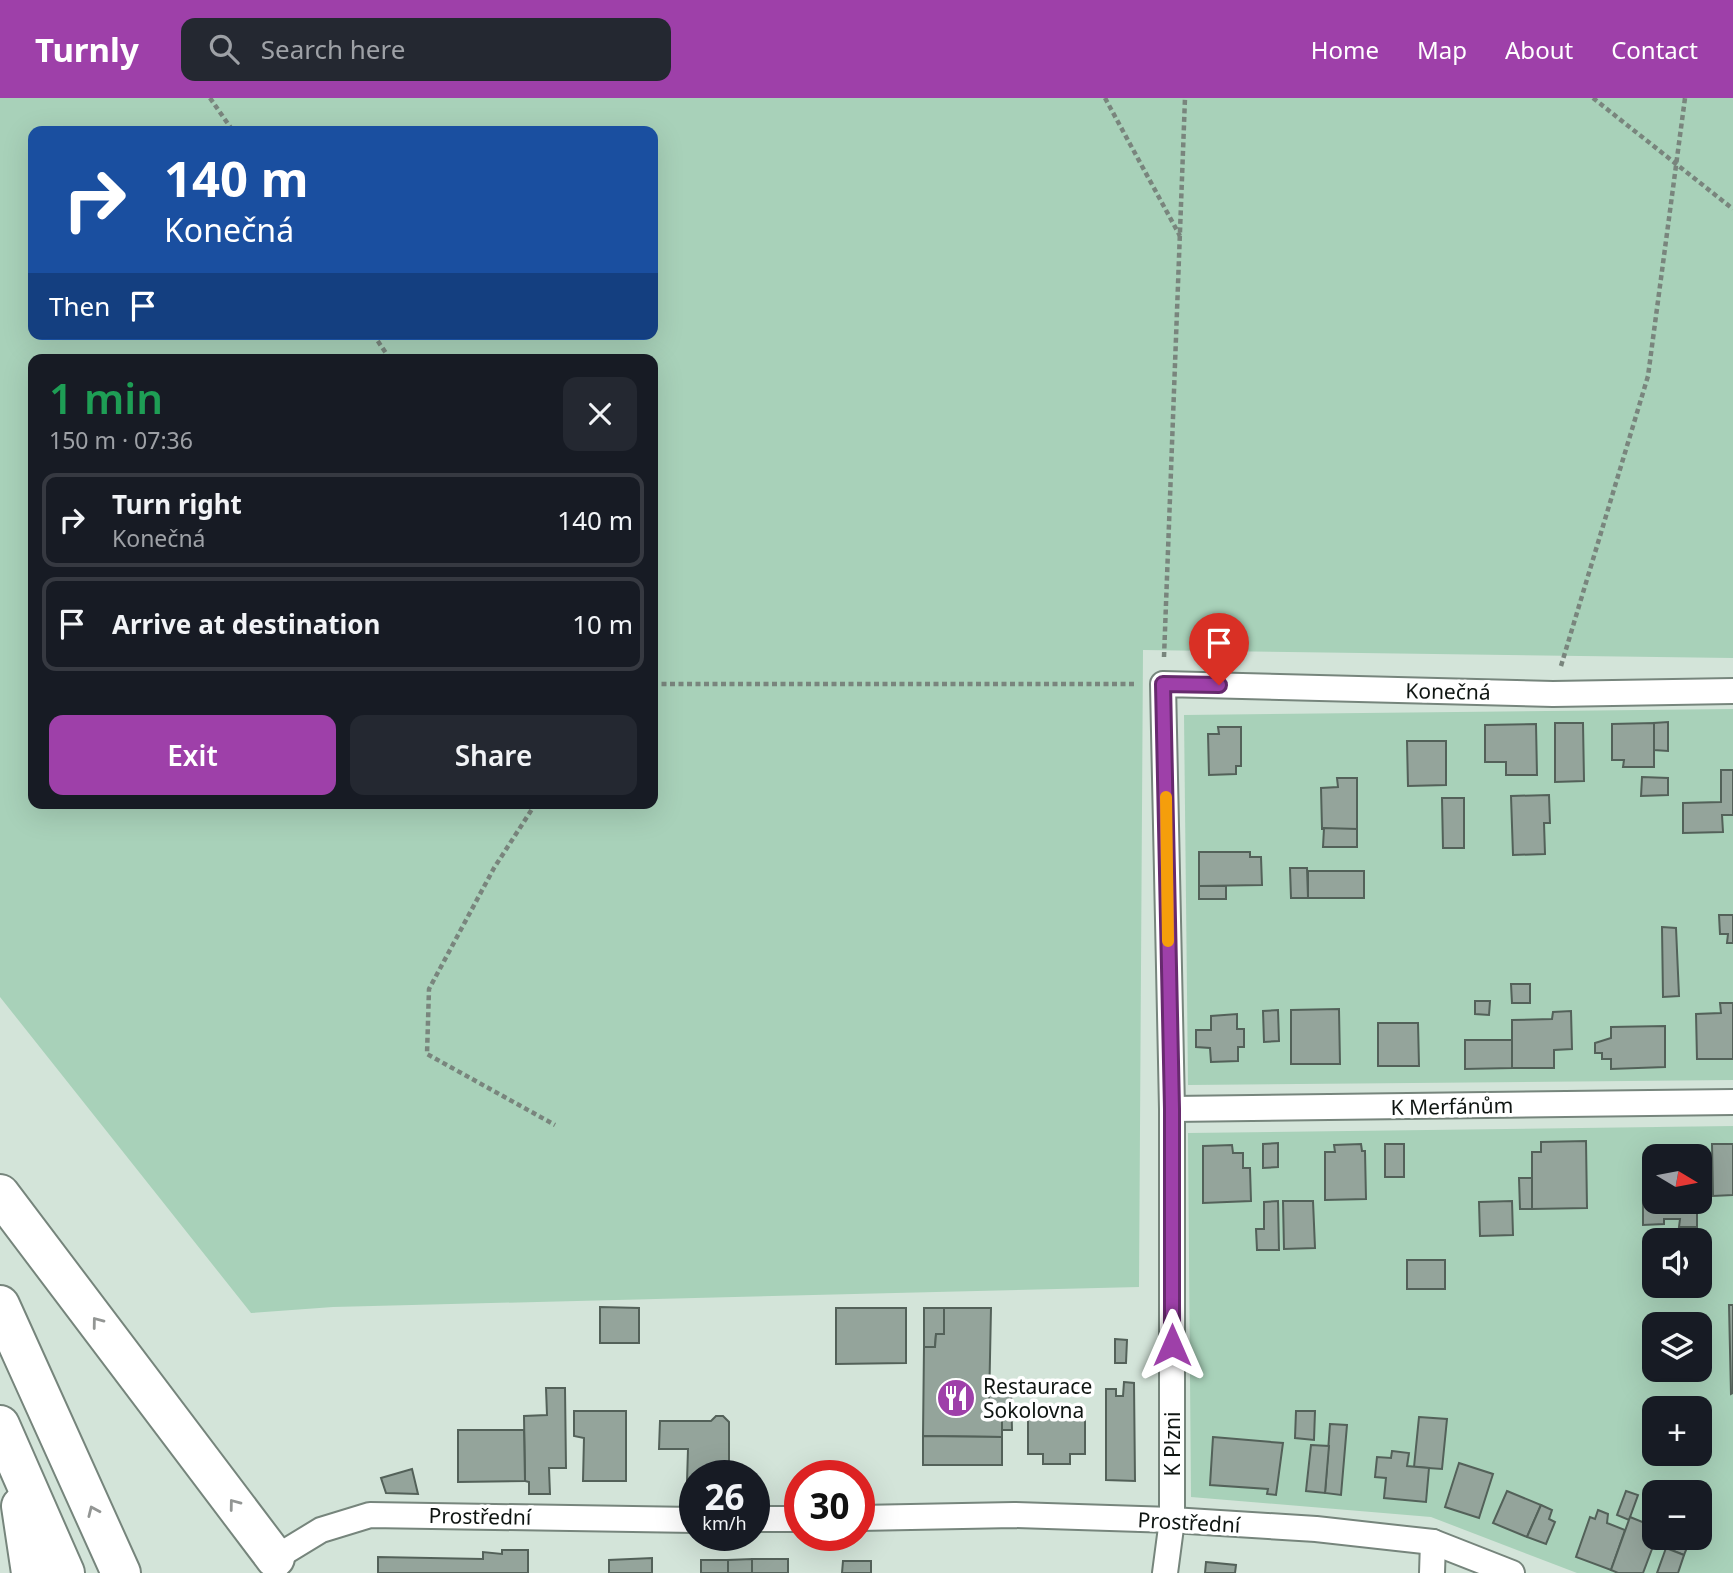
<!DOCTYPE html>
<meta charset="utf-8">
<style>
:root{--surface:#171b24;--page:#242831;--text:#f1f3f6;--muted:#9ea1a6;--line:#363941;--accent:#9e40a9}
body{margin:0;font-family:"Noto Sans",sans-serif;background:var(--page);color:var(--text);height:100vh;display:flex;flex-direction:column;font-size:26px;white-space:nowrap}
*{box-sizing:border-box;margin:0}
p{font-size:23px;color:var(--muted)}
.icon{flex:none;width:38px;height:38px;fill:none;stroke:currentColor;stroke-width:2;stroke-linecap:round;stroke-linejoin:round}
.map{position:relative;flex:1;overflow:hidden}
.panel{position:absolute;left:28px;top:256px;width:630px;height:455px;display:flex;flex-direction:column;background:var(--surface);border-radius:14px;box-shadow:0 7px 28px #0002}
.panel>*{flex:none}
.top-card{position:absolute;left:28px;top:28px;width:630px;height:214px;border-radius:14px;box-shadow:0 7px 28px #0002;background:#1a4fa0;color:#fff;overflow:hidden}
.needle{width:46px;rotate:100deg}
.tools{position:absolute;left:1642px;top:1046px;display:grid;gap:14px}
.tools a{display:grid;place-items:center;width:70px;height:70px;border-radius:14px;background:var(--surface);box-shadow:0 7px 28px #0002;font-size:35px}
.speed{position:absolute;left:679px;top:1362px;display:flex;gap:14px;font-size:35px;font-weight:700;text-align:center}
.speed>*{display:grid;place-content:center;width:91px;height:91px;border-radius:50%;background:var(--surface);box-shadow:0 7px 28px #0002;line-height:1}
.speed small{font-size:18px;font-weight:400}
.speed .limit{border:10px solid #d22;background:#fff;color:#111}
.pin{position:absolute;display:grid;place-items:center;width:60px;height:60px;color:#fff;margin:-72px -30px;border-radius:50% 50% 50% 0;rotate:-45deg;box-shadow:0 0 7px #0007}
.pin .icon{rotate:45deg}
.me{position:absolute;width:77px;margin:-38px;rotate:0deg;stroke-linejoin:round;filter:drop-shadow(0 0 5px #0008)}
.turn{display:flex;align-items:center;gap:24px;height:147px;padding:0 21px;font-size:32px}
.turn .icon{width:91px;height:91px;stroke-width:2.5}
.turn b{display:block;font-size:49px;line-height:60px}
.then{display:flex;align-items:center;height:66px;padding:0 21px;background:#0003;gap:14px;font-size:26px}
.round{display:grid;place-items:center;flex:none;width:74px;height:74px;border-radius:14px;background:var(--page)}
.head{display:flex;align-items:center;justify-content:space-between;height:119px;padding:0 21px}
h1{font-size:42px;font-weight:600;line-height:52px;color:#1e9e55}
.primary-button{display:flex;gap:14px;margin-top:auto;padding:14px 21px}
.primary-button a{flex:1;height:80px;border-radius:14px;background:var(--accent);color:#fff;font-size:28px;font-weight:600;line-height:80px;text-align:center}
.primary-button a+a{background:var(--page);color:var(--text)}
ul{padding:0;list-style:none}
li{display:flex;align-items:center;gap:21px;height:94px;margin:0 14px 10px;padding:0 7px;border:4px solid var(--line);border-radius:14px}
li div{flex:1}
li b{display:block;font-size:26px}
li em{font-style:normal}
header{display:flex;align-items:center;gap:42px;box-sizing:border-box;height:98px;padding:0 35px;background:var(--accent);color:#fff}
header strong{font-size:33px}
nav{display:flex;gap:38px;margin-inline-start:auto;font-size:24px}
.search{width:490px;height:63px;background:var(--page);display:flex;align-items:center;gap:18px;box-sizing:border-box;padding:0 24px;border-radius:14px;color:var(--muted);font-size:26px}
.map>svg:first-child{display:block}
</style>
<header>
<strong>Turnly</strong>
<div class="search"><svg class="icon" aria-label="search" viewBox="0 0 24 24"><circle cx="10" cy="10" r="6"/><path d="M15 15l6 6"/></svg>Search here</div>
<nav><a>Home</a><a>Map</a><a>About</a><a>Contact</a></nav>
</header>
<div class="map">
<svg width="1733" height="1475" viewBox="0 0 1733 1475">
<rect width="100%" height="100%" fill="#d3e4d9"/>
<g fill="#a8d1b9" fill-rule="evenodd">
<path d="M0,0H1733V560L1143,552L1139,1189L333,1209L251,1215L0,899ZM653,33V236H33V33ZM33,261H653V705H33Z"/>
<polygon points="1733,611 1733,982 1188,987 1184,617"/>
<path d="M1733,1028V1475H1577L1431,1419L1191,1399L1188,1035ZM1654,1059H1699V1104H1654ZM1654,1143H1699V1188H1654ZM1654,1227H1699V1272H1654ZM1654,1311H1699V1356H1654ZM1654,1395H1699V1440H1654Z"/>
</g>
<g fill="#94a49b" stroke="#536159" stroke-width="2">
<polygon points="1668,624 1668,653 1654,652 1654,625"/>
<polygon points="1555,625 1583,625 1584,683 1555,684"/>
<polygon points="1654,625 1654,669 1623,669 1624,662 1612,662 1612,626"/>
<polygon points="1536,626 1537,677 1506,677 1506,664 1485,664 1485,627"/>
<polygon points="1218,629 1241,629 1241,668 1236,668 1236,676 1209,677 1208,636 1219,636"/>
<polygon points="1407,643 1446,643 1446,687 1408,688"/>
<polygon points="1721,672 1733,672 1733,717 1722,717 1723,734 1683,735 1683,705 1721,704"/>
<polygon points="1642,679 1668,680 1668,697 1641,698"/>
<polygon points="1337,680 1357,680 1357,731 1322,731 1321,690 1338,689"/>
<polygon points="1549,697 1550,725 1544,725 1545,756 1513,757 1511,698"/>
<polygon points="1442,700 1464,700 1464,750 1443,750"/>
<polygon points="1324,730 1357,731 1357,749 1323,749"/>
<polygon points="1199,754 1250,754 1250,759 1261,759 1262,787 1199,788"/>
<polygon points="1290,770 1307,770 1308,800 1291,800"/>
<rect x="1308" y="773" width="56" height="27"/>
<rect x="1199" y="788" width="27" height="13"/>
<polygon points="1719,817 1733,817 1733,845 1727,845 1728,836 1720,836"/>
<polygon points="1662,829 1676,830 1679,898 1663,899"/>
<polygon points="1511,886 1530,886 1530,905 1512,905"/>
<polygon points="1475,903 1490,903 1489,917 1475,916"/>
<polygon points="1720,905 1733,905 1733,961 1697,961 1696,916 1721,915"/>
<polygon points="1339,911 1340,966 1291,966 1291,912"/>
<polygon points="1278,912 1279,943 1264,944 1263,913"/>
<polygon points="1571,913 1572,951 1554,952 1554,970 1512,970 1512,922 1552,921 1553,914"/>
<polygon points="1237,916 1237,931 1244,931 1244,949 1238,949 1238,963 1211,964 1210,950 1196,949 1196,932 1211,932 1211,918"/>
<polygon points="1378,925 1418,925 1419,968 1378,968"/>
<polygon points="1665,928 1665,969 1611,971 1611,961 1602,961 1602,955 1595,955 1595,945 1611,940 1611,929"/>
<polygon points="1465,942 1512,942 1512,970 1465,971"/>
<polygon points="1586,1043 1587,1110 1532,1111 1532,1054 1541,1054 1541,1044"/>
<polygon points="1278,1045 1278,1069 1263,1070 1263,1046"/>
<polygon points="1361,1046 1362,1053 1365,1053 1366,1101 1325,1102 1325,1054 1335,1054 1334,1047"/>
<rect x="1385" y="1046" width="19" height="33"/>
<polygon points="1712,1046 1733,1046 1733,1097 1713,1098"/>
<polygon points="1232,1047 1233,1055 1243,1055 1243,1070 1250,1070 1251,1103 1203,1105 1203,1048"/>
<polygon points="1519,1080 1532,1080 1532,1111 1520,1111"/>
<polygon points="1654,1095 1654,1104 1697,1104 1697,1129 1679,1129 1680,1121 1664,1121 1664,1126 1643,1127 1643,1096"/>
<polygon points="1278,1103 1279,1152 1257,1152 1256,1131 1264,1131 1264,1104"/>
<polygon points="1283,1103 1313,1103 1315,1150 1284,1151"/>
<polygon points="1512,1103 1513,1137 1480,1138 1479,1104"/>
<rect x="1407" y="1162" width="38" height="29"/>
<polygon points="1729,1207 1733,1207 1733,1295 1731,1296"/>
<polygon points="600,1209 639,1210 639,1245 600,1245"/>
<polygon points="836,1210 906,1210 906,1265 836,1266"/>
<polygon points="924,1210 944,1210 944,1236 936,1236 935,1249 924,1249"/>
<polygon points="944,1210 991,1210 989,1309 1002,1309 1002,1339 923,1338 924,1249 935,1249 936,1236 944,1236"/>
<polygon points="1115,1241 1127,1242 1126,1265 1115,1265"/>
<polygon points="1124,1284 1134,1285 1135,1383 1106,1382 1106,1291 1116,1291 1116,1298 1123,1298"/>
<polygon points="989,1287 1011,1287 1012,1332 1002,1332 1002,1309 989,1309"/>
<polygon points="546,1290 565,1290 566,1370 549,1370 550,1396 529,1396 529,1384 525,1383 524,1318 547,1317"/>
<polygon points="574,1313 626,1313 626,1383 583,1383 584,1340 574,1338"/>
<polygon points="1043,1313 1070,1313 1070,1318 1085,1318 1085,1356 1070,1356 1070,1366 1043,1366 1043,1356 1028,1356 1028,1319 1043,1318"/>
<polygon points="1296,1313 1315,1313 1314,1342 1295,1340"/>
<polygon points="716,1318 723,1318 729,1324 729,1377 695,1377 695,1384 687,1384 688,1351 659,1351 660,1323 711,1323"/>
<polygon points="1419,1319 1447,1321 1442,1371 1414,1369"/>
<polygon points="1330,1326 1347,1327 1341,1397 1325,1395"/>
<polygon points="458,1332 524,1332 525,1383 458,1384"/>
<polygon points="923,1338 1002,1339 1002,1367 923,1367"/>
<polygon points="1213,1339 1283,1345 1276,1397 1267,1396 1268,1391 1210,1387"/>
<polygon points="1311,1347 1329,1348 1325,1395 1306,1393"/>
<polygon points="1392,1353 1409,1355 1407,1368 1429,1370 1426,1404 1384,1400 1386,1380 1375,1379 1377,1359 1391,1360"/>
<polygon points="1459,1365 1493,1376 1479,1420 1445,1409"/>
<polygon points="412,1371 418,1396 386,1395 381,1380"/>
<polygon points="1507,1393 1541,1407 1527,1439 1493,1425"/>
<polygon points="1626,1393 1638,1397 1629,1422 1617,1417"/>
<polygon points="1541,1407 1552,1412 1549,1421 1555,1424 1546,1446 1527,1439"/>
<polygon points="1598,1412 1608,1416 1607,1425 1625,1432 1611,1472 1576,1459 1590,1419 1595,1421"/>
<polygon points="1630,1419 1650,1427 1645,1440 1655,1443 1643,1475 1618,1475 1611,1472"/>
<polygon points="1669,1440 1691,1440 1684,1457 1666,1450"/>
<polygon points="1666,1450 1684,1457 1678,1475 1657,1475"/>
<polygon points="502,1452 528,1452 528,1475 378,1475 378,1459 483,1461 483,1454 502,1456"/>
<polygon points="652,1460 652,1475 609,1475 609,1462"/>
<polygon points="752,1461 752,1475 728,1475 728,1462"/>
<rect x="752" y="1461" width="36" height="14"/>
<rect x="701" y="1462" width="27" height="13"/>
<polygon points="843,1463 871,1463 871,1475 842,1475"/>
<polygon points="1206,1464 1236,1467 1235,1475 1205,1475"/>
</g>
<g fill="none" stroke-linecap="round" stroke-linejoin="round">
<defs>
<g id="street">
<polyline points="1172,1011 1733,1004"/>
<polyline points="859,1420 1014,1417 1172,1422 1316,1431 1433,1444 1512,1475"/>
<polyline points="754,1421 800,1421"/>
<polyline points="275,1460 321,1432 370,1417 695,1422"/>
<polyline points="1165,1475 1172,1422 1172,1011 1163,586 1553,596 1733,593"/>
<polyline points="1432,1475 1433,1444"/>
</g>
<g id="highway">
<polyline points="0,1096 275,1460"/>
<polyline points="0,1207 121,1475"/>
<polyline points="0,1327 65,1475"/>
<polyline points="21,1408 31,1475"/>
</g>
</defs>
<use href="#street" stroke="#76857c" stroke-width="28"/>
<use href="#highway" stroke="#76857c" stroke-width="42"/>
<g stroke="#79857d" stroke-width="4.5" stroke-dasharray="5 3.5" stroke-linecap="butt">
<polyline points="210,0 233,33"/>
<polyline points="1105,0 1180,138"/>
<polyline points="1593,0 1733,111"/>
<polyline points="373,236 390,261"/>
<polyline points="1164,559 1185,0"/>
<polyline points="1561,568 1648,278 1685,0"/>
<polyline points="653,586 1136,586"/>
<polyline points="536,705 494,770 429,891 427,956 555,1027"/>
</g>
<use href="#street" stroke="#fff" stroke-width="24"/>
<use href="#highway" stroke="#fff" stroke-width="38"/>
</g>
<defs><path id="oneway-chevron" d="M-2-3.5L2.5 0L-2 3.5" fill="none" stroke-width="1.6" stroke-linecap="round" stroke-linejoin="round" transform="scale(1.75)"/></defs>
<g stroke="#939694">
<use href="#oneway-chevron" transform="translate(97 1224) rotate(-127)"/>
<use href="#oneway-chevron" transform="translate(234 1406) rotate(-127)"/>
<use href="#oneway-chevron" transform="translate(93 1413) rotate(-114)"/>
</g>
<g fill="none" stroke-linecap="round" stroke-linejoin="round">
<defs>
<polyline id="route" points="1172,1247 1172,1011 1163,586 1219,587"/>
</defs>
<use href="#route" stroke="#672a6e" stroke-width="18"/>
<use href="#route" stroke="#9e40a9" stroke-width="12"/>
<polyline stroke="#f59e0b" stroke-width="12" points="1166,699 1168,843"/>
</g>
<defs>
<symbol id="restaurant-disc" viewBox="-11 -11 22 22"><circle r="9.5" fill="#9e40a9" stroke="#fff"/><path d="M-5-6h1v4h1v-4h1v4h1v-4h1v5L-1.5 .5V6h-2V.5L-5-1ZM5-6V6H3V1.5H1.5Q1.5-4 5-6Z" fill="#fff"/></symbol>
</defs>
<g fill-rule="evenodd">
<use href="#restaurant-disc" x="934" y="1278" width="44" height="44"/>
</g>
<g text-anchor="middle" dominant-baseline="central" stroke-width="7" stroke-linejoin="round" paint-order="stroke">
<g font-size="21" fill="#0f1512" stroke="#fff">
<text transform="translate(1448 593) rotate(1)">Konečná</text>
<text transform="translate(1452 1008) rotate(-1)">K Merfánům</text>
<text transform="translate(1172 1346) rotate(-90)">K Plzni</text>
<text transform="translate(480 1418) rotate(1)">Prostřední</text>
<text transform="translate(1189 1424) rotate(3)">Prostřední</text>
</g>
<g font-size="21" fill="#0f1512" stroke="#fff" text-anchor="start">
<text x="983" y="1288">Restaurace<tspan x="983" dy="24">Sokolovna</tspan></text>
</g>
</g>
</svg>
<div class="tools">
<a><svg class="needle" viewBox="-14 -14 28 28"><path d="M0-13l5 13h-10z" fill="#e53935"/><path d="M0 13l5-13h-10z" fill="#9ea1a6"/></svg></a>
<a><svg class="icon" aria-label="sound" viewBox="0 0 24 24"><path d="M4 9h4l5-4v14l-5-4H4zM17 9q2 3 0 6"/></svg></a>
<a><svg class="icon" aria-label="layers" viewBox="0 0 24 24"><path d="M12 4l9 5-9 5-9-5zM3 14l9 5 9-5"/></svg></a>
<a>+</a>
<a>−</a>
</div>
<div class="speed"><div>26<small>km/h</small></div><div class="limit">30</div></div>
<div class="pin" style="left:1219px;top:587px;background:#d93025"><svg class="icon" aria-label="arrive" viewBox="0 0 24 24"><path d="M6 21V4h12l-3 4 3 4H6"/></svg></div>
<svg class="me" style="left:1172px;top:1247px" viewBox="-20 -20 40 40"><path d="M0-17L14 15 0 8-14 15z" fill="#9e40a9" stroke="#fff" stroke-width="4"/></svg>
<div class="top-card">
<div class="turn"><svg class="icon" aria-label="right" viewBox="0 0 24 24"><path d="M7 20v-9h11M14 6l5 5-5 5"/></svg><div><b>140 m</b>Konečná</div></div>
<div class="then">Then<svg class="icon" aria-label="arrive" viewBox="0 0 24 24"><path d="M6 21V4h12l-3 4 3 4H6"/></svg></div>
</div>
<section class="panel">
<div class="head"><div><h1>1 min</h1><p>150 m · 07:36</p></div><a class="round"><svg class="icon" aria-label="close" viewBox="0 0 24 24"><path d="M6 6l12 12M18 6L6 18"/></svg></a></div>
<ul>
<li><svg class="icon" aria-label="right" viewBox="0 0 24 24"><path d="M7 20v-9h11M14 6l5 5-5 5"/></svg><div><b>Turn right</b><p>Konečná</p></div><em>140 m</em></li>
<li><svg class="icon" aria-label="arrive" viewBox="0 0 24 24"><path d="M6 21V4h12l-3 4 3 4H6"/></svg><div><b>Arrive at destination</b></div><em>10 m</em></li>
</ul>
<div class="primary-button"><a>Exit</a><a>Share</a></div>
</section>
</div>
